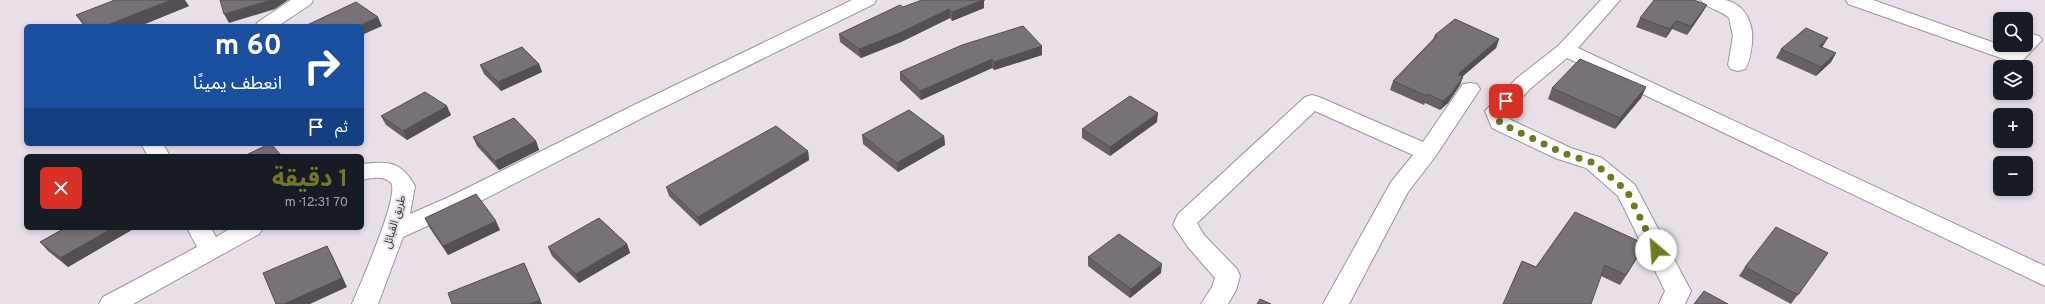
<!DOCTYPE html>
<html lang="ar">
<meta charset="utf-8">
<style>
:root{--surface:#171b24;--page:#20242c;--text:#f1f3f6;--muted:#9ea1a6;--accent:#727922}
body{margin:0;font-family:Overpass,"Noto Sans Arabic",sans-serif;background:var(--page);color:var(--text);direction:rtl;height:100vh;display:flex;flex-direction:column;font-size:15px;white-space:nowrap}
*{box-sizing:border-box;margin:0}
p{font-size:13px;color:var(--muted)}
.icon{flex:none;width:22px;height:22px;fill:none;stroke:currentColor;stroke-width:2;stroke-linecap:round;stroke-linejoin:round}
.map{position:relative;flex:1;overflow:hidden;direction:ltr}
.details{position:absolute;left:24px;top:154px;width:340px;height:76px;display:flex;flex-direction:column;background:var(--surface);border-radius:6px;box-shadow:0 2px 6px #0003;direction:rtl}
.details>*{flex:none}
.top-card{position:absolute;left:24px;top:24px;width:340px;height:122px;border-radius:6px;box-shadow:0 2px 6px #0003;direction:rtl;background:#1a4fa0;color:#fff;overflow:hidden}
.controls{position:absolute;left:1993px;top:12px;display:grid;gap:8px}
.controls a{display:grid;place-items:center;width:40px;height:40px;border-radius:6px;background:var(--surface);box-shadow:0 2px 6px #0003;font-size:20px}
.pin{position:absolute;display:grid;place-items:center;width:34px;height:34px;color:#fff;margin:-17px;border-radius:8px;box-shadow:0 2px 6px #0006}
.me{position:absolute;width:44px;margin:-22px;rotate:333deg;stroke-linejoin:round;filter:drop-shadow(0 0 3px #0008)}
.turn{display:flex;align-items:center;gap:14px;height:84px;padding:0 16px;font-size:18px}
.turn .icon{width:52px;height:52px;stroke-width:2.5}
.turn b{display:block;font-size:28px;line-height:34px}
.then{display:flex;align-items:center;height:38px;padding:0 16px;background:#0003;gap:8px;font-size:15px}
.round{display:grid;place-items:center;flex:none;width:42px;height:42px;border-radius:6px;background:var(--page)}
.headline{display:flex;align-items:center;justify-content:space-between;height:68px;padding:0 16px}
h1{font-size:24px;font-weight:700;line-height:30px;color:var(--accent)}
.map>svg:first-child{display:block}
</style>
<div class="map">
<svg width="2045" height="304" viewBox="0 0 2045 304">
<rect width="100%" height="100%" fill="#e8dfe8"/>
<g fill="none" stroke-linecap="round" stroke-linejoin="round">
<defs>
<g id="street">
<polygon points="291,0 313,0 311,4 278,26 255,26 258,22"/>
<path d="M852,0H876L874,4L648,115L465,209L403,237L378,304H352C359,287 400,195 391,183C384,175 371,178 362,180V164C389,161 401,161 415,186L410,214L449,197L634,105Z"/>
<polygon points="1601,0 1620,0 1578,48 2045,266 2045,286 1567,58 1531,88 1507,112 1509,119 1571,148 1602,158 1635,185 1691,291 1685,304 1659,304 1665,291 1618,196 1586,168 1555,158 1492,128 1485,111 1517,78 1558,46"/>
<path d="M1701,0C1708,0 1718,0 1725,0C1746,4 1754,25 1752,43C1751,52 1750,62 1745,69L1738,71L1731,69L1728,65L1733,36L1729,18C1721,10 1707,9 1701,0Z"/>
<polygon points="1846,0 1873,0 2012,49 2016,45 2026,45 2026,36 2032,34 2039,36 2042,40 2022,61 2015,63 1848,4"/>
<polygon points="1470,83 1477,84 1480,89 1435,157 1408,192 1349,304 1323,304 1391,182 1413,155 1315,111 1197,223 1204,235 1237,269 1240,276 1236,290 1228,304 1201,304 1212,287 1215,278 1188,247 1173,225 1178,214 1305,97 1312,95 1319,97 1423,142 1463,84"/>
<polygon points="141,144 163,144 170,156 148,156"/>
<polygon points="187,228 211,228 216,237 231,228 263,228 259,234 133,304 99,304 103,297 197,247"/>
</g>
</defs>
<use href="#street" stroke="#9c949c" stroke-width="2"/>
<use href="#street" fill="#fff" fill-rule="evenodd"/>
</g>
<g fill="#676167">
<polygon points="922,0 985,0 984,1 984,8 952,21 950,18 901,42 861,58 840,42 839,34"/>
<polygon points="1707,5 1702,13 1687,35 1672,29 1666,38 1636,27 1640,18"/>
<polygon points="189,6 140,26 84,26 76,15"/>
<polygon points="1435,35 1499,39 1496,48 1462,76 1460,85 1448,103 1440,110 1425,103 1424,105 1390,90 1393,81 1433,39"/>
<polygon points="1042,46 1042,55 994,70 992,68 921,100 900,80 900,72"/>
<polygon points="1823,46 1822,47 1836,53 1831,62 1816,76 1776,58 1781,49"/>
<polygon points="539,64 542,72 501,91 484,74 480,65"/>
<polygon points="1646,87 1641,98 1615,129 1548,99 1552,88"/>
<polygon points="451,115 407,140 386,125 381,116"/>
<polygon points="1157,122 1110,156 1082,138 1082,129"/>
<polygon points="862,135 944,136 945,145 898,172 863,144"/>
<polygon points="473,137 536,141 539,150 499,170 477,146"/>
<polygon points="808,151 809,160 700,226 669,196 666,187"/>
<polygon points="425,218 500,230 448,255 429,227"/>
<polygon points="65,228 135,228 68,267 48,251 40,242"/>
<polygon points="627,244 630,253 579,283 552,256 548,247"/>
<polygon points="1645,244 1639,255 1620,285 1601,276 1536,267"/>
<polygon points="1828,253 1791,304 1739,276 1745,267"/>
<polygon points="1088,257 1161,273 1130,298 1088,266"/>
</g>
<g fill="#544f54">
<polygon points="171,0 185,0 189,6 140,26 105,26"/>
<polygon points="271,0 288,0 275,9 229,23 224,14"/>
<polygon points="978,0 985,0 984,1 984,8 952,21 952,12"/>
<polygon points="1707,5 1702,13 1687,35 1691,26"/>
<polygon points="949,9 950,18 901,42 861,58 859,49"/>
<polygon points="378,17 382,26 362,35 362,26 359,26"/>
<polygon points="1676,21 1672,29 1666,38 1670,29"/>
<polygon points="1828,38 1823,46 1814,55 1819,46"/>
<polygon points="1499,39 1496,48 1455,83 1458,74"/>
<polygon points="1042,46 1042,55 994,70 994,62"/>
<polygon points="1836,53 1831,62 1816,76 1821,67"/>
<polygon points="992,59 992,68 921,100 920,91"/>
<polygon points="539,64 542,72 501,91 498,82"/>
<polygon points="1463,77 1460,85 1448,103 1440,110 1443,101"/>
<polygon points="1646,87 1641,98 1615,129 1620,118"/>
<polygon points="447,106 451,115 407,140 403,131"/>
<polygon points="1158,113 1157,122 1110,156 1110,147"/>
<polygon points="944,136 945,145 898,172 897,163"/>
<polygon points="536,141 539,150 499,170 495,161"/>
<polygon points="808,151 809,160 700,226 698,217"/>
<polygon points="496,221 500,230 448,255 443,246"/>
<polygon points="113,228 135,228 68,267 60,258"/>
<polygon points="627,244 630,253 579,283 576,274"/>
<polygon points="1645,244 1639,255 1620,285 1626,275"/>
<polygon points="327,246 332,255 347,287 310,304 284,304"/>
<polygon points="524,263 542,304 530,304"/>
<polygon points="1162,264 1161,273 1130,298 1131,289"/>
</g>
<g fill="#787178" stroke="#544f54">
<polygon points="115,0 171,0 105,26 86,26 76,15"/>
<polygon points="220,0 271,0 224,14"/>
<polygon points="922,0 983,0 952,12 949,9 900,33 859,49 839,34 900,5 903,7"/>
<polygon points="1654,0 1694,0 1707,5 1691,26 1676,21 1670,29 1640,18"/>
<polygon points="356,2 378,17 359,26 305,26"/>
<polygon points="1455,19 1499,39 1458,74 1463,77 1451,94 1443,101 1428,94 1427,96 1393,81 1437,36 1435,35"/>
<polygon points="1023,26 1042,46 994,62 992,59 920,91 900,72 962,45"/>
<polygon points="1806,28 1828,38 1819,46 1836,53 1821,67 1781,49"/>
<polygon points="522,47 539,64 498,82 480,65"/>
<polygon points="1580,59 1646,87 1620,118 1552,88"/>
<polygon points="425,92 447,106 403,131 381,116"/>
<polygon points="1130,96 1158,113 1110,147 1082,129"/>
<polygon points="909,110 944,136 897,163 862,135"/>
<polygon points="514,118 536,141 495,161 473,137"/>
<polygon points="776,126 808,151 698,217 666,187"/>
<polygon points="269,144 271,144 282,156 244,156"/>
<polygon points="476,194 496,221 443,246 425,218"/>
<polygon points="1575,212 1645,244 1626,275 1605,265 1591,304 1503,304 1522,261 1536,267"/>
<polygon points="599,218 627,244 576,274 548,247"/>
<polygon points="1776,227 1828,253 1798,295 1745,267"/>
<polygon points="65,228 113,228 60,258 40,242"/>
<polygon points="1119,234 1162,264 1131,289 1088,257"/>
<polygon points="327,246 342,278 284,304 276,304 263,273"/>
<polygon points="524,263 540,300 530,304 452,304 448,293"/>
<polygon points="1704,291 1728,304 1694,304"/>
<polygon points="1260,299 1271,304 1257,304"/>
</g>
<g fill="none" stroke-linecap="round" stroke-linejoin="round">
<polyline stroke="#727922" stroke-width="7" stroke-dasharray="0 12.6" points="1506,101 1496,111 1500,123 1563,153 1594,163 1627,191 1656,250"/>
</g>
<g text-anchor="middle" dominant-baseline="central" stroke-width="4" stroke-linejoin="round" paint-order="stroke">
<g font-size="11" fill="#343034" stroke="#e8dfe8">
<text transform="translate(395 222) rotate(-74)">طريق القبائل</text>
</g>
</g>
</svg>
<div class="controls">
<a><svg class="icon" aria-label="search" viewBox="0 0 24 24"><circle cx="10" cy="10" r="6"/><path d="M15 15l6 6"/></svg></a>
<a><svg class="icon" aria-label="layers" viewBox="0 0 24 24"><path d="M12 4l9 5-9 5-9-5zM3 14l9 5 9-5"/></svg></a>
<a>+</a>
<a>−</a>
</div>
<div class="pin" style="left:1506px;top:101px;background:#d93025"><svg class="icon" aria-label="arrive" viewBox="0 0 24 24"><path d="M6 21V4h12l-3 4 3 4H6"/></svg></div>
<svg class="me" style="left:1656px;top:250px" viewBox="-20 -20 40 40"><circle r="19" fill="#fff"/><path d="M0-13L10 11 0 6-10 11z" fill="#727922"/></svg>
<div class="top-card">
<div class="turn"><svg class="icon" aria-label="right" viewBox="0 0 24 24"><path d="M7 20v-9h11M14 6l5 5-5 5"/></svg><div><b>60 m</b>انعطف يمينًا</div></div>
<div class="then">ثم<svg class="icon" aria-label="arrive" viewBox="0 0 24 24"><path d="M6 21V4h12l-3 4 3 4H6"/></svg></div>
</div>
<section class="details">
<div class="headline"><div><h1>1 دقيقة</h1><p>70 m · 12:31</p></div><a class="round" style="background:#d93025;color:#fff"><svg class="icon" aria-label="close" viewBox="0 0 24 24"><path d="M6 6l12 12M18 6L6 18"/></svg></a></div>
</section>
</div>
